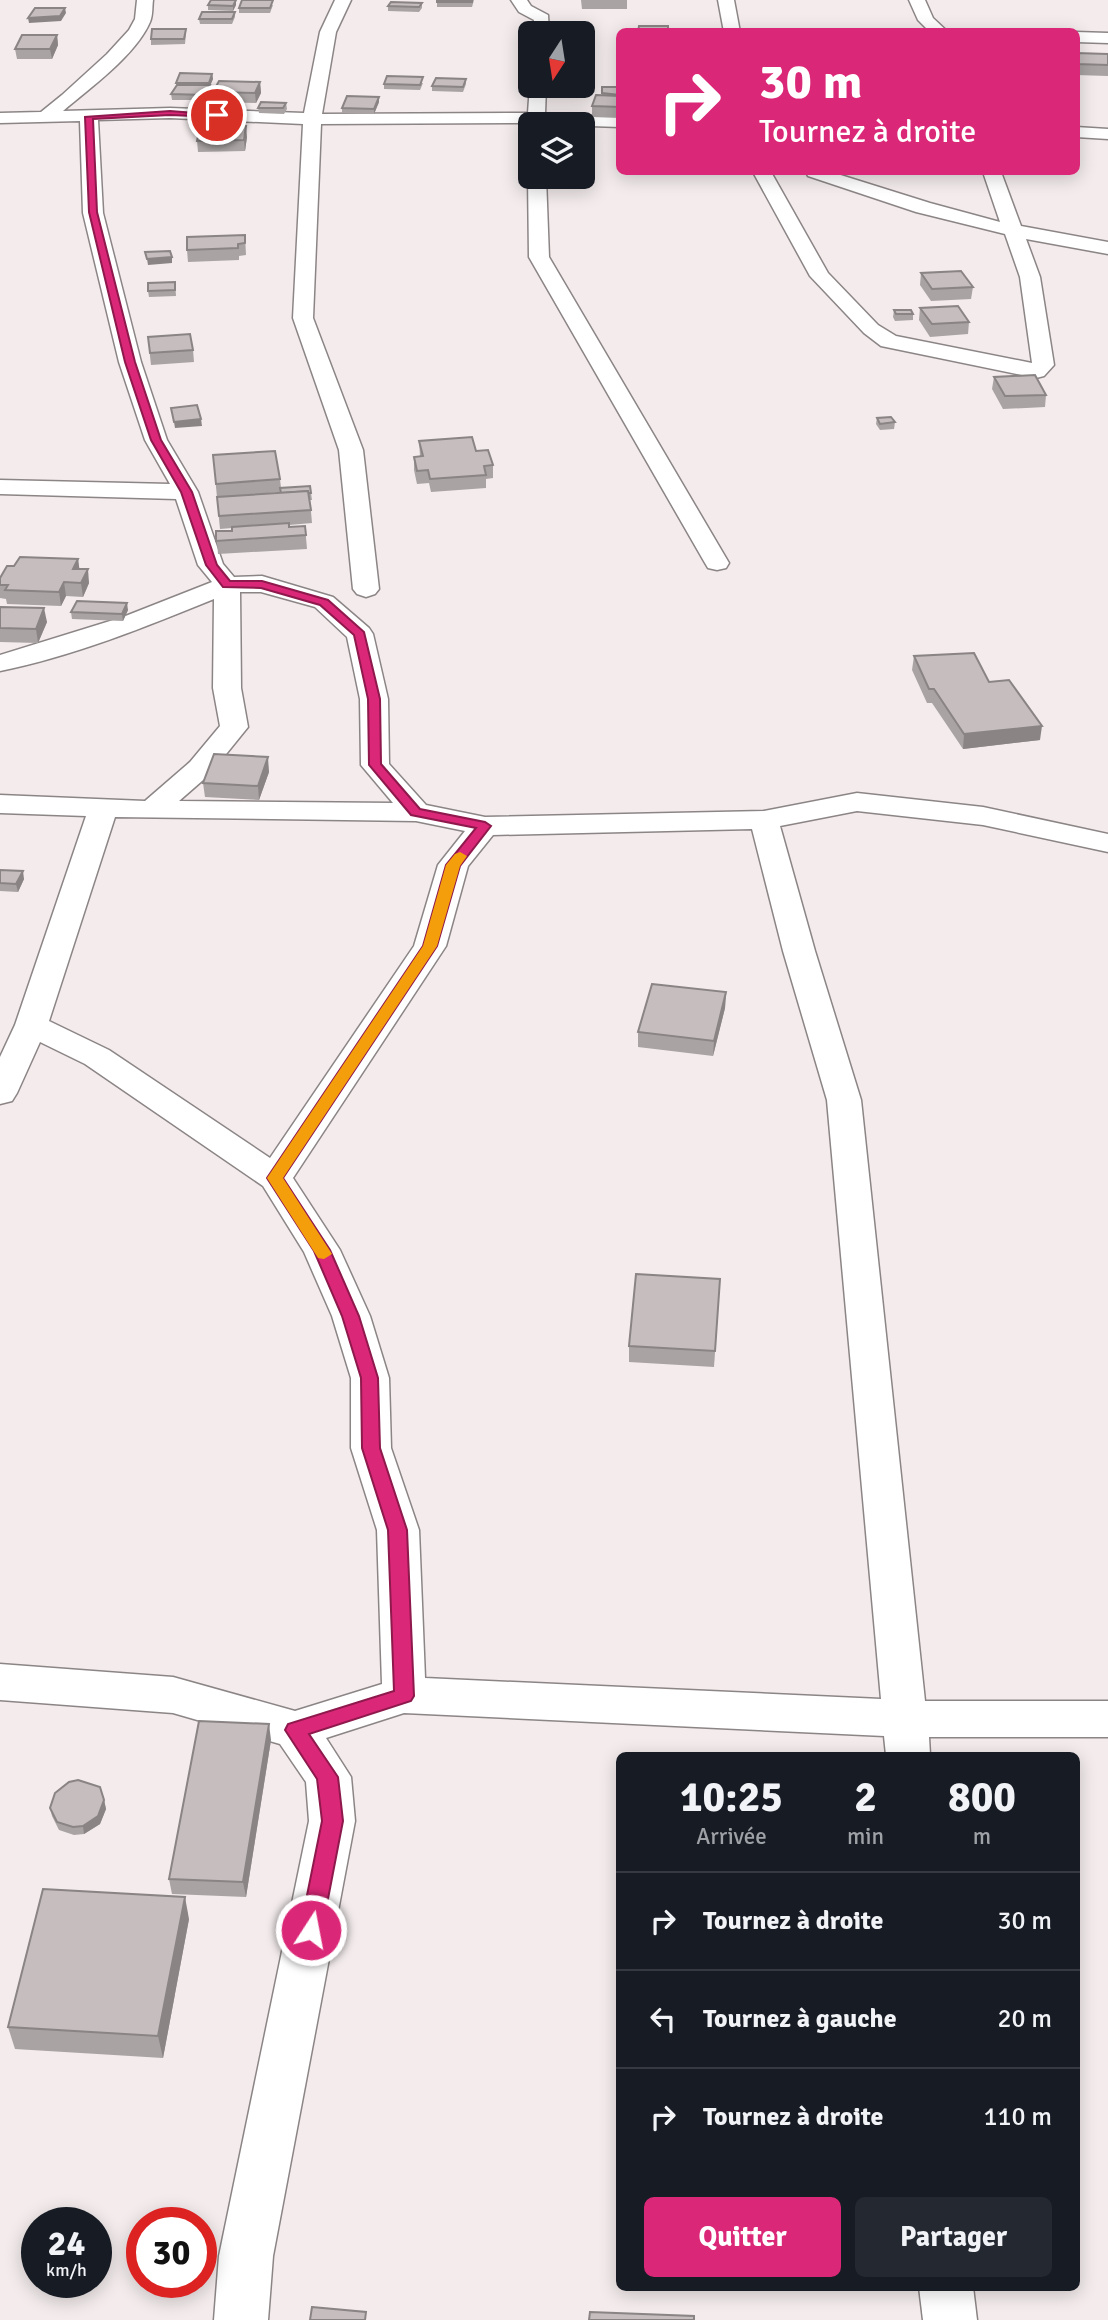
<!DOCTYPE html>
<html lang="fr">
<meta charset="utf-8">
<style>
:root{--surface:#171b24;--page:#242831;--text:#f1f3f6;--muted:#9ea1a6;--line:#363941;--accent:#db2777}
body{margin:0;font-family:Signika,sans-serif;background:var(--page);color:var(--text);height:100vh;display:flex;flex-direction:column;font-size:26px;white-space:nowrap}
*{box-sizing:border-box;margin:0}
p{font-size:23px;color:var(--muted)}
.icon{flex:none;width:38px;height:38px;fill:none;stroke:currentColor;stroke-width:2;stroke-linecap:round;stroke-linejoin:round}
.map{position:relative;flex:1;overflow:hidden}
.sheet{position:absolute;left:616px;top:1752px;width:464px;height:539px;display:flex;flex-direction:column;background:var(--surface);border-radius:10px;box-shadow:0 4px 18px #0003}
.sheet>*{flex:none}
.guide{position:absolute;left:616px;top:28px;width:464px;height:147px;border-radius:10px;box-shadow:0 4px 18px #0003;background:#db2777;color:#fff;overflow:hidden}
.needle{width:46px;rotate:192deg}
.buttons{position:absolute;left:518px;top:21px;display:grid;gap:14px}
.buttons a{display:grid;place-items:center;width:77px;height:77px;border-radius:10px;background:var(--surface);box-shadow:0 4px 18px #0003;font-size:35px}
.speed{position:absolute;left:21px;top:2207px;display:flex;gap:14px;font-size:35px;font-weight:700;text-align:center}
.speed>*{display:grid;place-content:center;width:91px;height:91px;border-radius:50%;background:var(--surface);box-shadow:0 4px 18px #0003;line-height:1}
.speed small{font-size:18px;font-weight:400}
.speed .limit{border:10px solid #d22;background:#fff;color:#111}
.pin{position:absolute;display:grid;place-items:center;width:60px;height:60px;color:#fff;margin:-30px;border:4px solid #fff;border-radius:50%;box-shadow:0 2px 7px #0007}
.me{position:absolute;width:77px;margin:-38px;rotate:11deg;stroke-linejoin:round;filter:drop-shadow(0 0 5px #0008)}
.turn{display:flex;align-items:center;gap:24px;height:147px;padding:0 28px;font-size:32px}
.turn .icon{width:91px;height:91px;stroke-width:2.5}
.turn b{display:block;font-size:49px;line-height:60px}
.eta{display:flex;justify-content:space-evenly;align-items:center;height:119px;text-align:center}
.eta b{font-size:42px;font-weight:700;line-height:49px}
.action{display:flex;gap:14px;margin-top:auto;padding:14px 28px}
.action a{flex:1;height:80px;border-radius:10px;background:var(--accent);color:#fff;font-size:28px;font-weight:700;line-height:80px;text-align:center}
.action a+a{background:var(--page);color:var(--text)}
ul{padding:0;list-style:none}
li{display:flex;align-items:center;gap:21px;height:98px;padding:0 28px;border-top:2px solid var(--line)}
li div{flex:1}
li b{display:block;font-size:26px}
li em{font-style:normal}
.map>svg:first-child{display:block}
</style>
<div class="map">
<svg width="1108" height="2320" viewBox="0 0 1108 2320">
<rect width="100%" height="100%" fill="#f3ebec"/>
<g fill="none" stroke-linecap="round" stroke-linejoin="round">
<defs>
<g id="minor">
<path d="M137,0H153C152,7 153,15 150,22C136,55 90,88 63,111L170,108L304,113L320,32L335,0H351L336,32L322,114L528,113L530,85L546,86L545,114L620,117V127L530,124V128L527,123L321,124L313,318L363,450L379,589L375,594L366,597L357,594L353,589L339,450L293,318L303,124L170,118L98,120L103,213L141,362L167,440L198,492L223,564L234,577L262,576L333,597L369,628L373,634L388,699L389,764L426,805L485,817L764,811L857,793L983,807L1108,834V852L983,825L857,811L780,826L815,951L861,1100L925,1701H1108V1737H929L930,1755H886L884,1736L404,1713L326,1738L351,1777L355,1821L273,2256L268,2320H214L219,2256L309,1821L306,1782L280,1744L173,1713L0,1700V1664L173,1677L295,1711L382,1684L377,1530L351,1448V1378L332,1316L304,1252L263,1186L85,1064L40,1042L17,1093L12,1101L0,1104V1057L15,1025L86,816L0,813V795L145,801L190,762L220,726L213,688L214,599C145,627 74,656 0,671V655L123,617L212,582L198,565L176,499L0,494V480L170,484L145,440L119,362L83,213L80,121L0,123V113L41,112L62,95L107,54L129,30L135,19ZM240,592H261L315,607L347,637L360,699L361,765L393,803L179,801L210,774L248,727L241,688ZM115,817L416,821L465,831L438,865L414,946L270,1158L109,1050L49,1021ZM752,829L783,951L827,1100L881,1699L425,1678L419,1530L391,1448L389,1378L370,1316L340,1250L293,1178L446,946L468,866L493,835Z"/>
<polygon points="511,0 527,0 531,6 548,15 549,33 533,33 534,20 519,12"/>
<polygon points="718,0 734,0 740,32 724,32"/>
<polygon points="909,0 925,0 933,18 948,32 930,32 918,20"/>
<polygon points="1076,32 1108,33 1108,43 1076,42"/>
<polygon points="1076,127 1108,129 1108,139 1076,137"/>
<polygon points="753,172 771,172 828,273 878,325 896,336 1032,363 1020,277 1005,234 916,212 808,176 806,172 831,172 930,203 1000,222 983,172 1001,172 1021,226 1108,242 1108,254 1026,239 1040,277 1054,365 1044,376 1036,378 881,346 864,333 810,276"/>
<polygon points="530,173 530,177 546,177 549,257 729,563 726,568 717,570 708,568 705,563 529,257 528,177"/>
<polygon points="919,2287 973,2287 977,2320 923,2320"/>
</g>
</defs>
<use href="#minor" stroke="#8c8586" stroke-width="3"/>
<use href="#minor" fill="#fff" fill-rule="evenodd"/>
</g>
<g fill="#a9a3a3" fill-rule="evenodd">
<polygon points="437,0 474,0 472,7 437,7"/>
<polygon points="581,0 627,0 627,9 582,9"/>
<polygon points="422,3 422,8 419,12 388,11 388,6"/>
<polygon points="208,5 236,5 233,11 208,10"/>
<polygon points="273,5 270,13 239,13 239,8"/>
<polygon points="235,12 235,17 232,24 200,24 199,19"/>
<polygon points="186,34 185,44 151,45 151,39"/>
<polygon points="57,35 58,45 52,59 17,59 15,49"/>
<polygon points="1076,53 1108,54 1108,76 1076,75"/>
<polygon points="212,74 213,79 210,85 211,91 205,100 172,100 171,94 176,86 176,83"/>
<polygon points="466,79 466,84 463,92 432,91 432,86"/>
<polygon points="260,82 261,93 256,103 214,102 213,92"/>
<polygon points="423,83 420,90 384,89 384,84"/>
<polygon points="602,87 620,87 620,118 592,117 592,106 602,95"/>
<polygon points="379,97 379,102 374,114 342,113 342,108"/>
<polygon points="286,103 287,109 284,114 259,113 258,108"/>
<polygon points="216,129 247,137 245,151 198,152 197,141"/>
<polygon points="245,235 246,255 239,256 239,260 188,262 187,250"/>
<polygon points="921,273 973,287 971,299 931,301 920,285"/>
<polygon points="175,282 176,296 149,297 148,291"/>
<polygon points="920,308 969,322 968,334 930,337 919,320"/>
<polygon points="894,310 913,314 913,320 895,321 893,317"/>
<polygon points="148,337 193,350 194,362 151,365"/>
<polygon points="994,377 1046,395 1045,407 1003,409 992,389"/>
<polygon points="877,418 895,422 894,429 880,430 876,424"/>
<polygon points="419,441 476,451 493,465 493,478 486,479 486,488 431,492 429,483 417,484 414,470 414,457 420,456"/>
<path d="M213,455L280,479L281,488L311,493L312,500H310L312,523L289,525V527L305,526L307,549L218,554L216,531H232V528L220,529ZM280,492V493L219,497Z"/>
<polygon points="78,559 79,569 89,583 83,597 66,596 61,606 7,604 6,599 0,598 0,578 14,566"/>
<polygon points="0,607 47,622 38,643 0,642"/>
<polygon points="128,610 123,621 72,619 71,612"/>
<polygon points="914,656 989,682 1040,740 963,749 932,703 927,703 912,670"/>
<polygon points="269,772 259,800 205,797 203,783"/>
<polygon points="0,870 24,879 18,892 0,891"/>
<polygon points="726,992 725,1008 713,1056 638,1047 638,1032"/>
<polygon points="720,1279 714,1367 629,1362 629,1346"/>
<polygon points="271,1740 246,1897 172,1894 169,1879"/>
<polygon points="104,1800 106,1809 100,1824 84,1834 74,1835 59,1830 52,1816 50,1808"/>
<polygon points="189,1919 163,2058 15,2049 8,2027"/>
</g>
<g fill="#8a8485">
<polygon points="236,0 236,5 233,11 233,6"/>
<polygon points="65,8 66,13 61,21 29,23 28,18"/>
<polygon points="57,35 58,45 52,59 50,49"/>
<polygon points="212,74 213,79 210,86 210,85 211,91 205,100 205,95 209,88 209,83"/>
<polygon points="260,82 261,93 256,103 255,93"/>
<polygon points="379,97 379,102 374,114 374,109"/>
<polygon points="246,126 247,137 245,151 244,140"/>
<polygon points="172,257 172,263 148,265 147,259"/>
<polygon points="201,419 202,426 175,428 174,422"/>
<polygon points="78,559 80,573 73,569"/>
<polygon points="88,569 89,583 83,597 81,583"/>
<polygon points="64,582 66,596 61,606 59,592"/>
<polygon points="127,603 128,610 123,621 122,614"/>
<polygon points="44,608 47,622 38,643 36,629"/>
<polygon points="1042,726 1040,740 963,749 964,734"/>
<polygon points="268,757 269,772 259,800 258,786"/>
<polygon points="23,871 24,879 18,892 16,884"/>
<polygon points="726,992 725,1008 713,1056 714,1041"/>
<polygon points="269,1724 271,1740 246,1897 243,1882"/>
<polygon points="104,1800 106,1809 100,1824 84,1834 83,1826"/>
<polygon points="185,1897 189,1919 163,2058 158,2036"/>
</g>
<g fill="#c5bdbe" stroke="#8a8485" stroke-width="2">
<polygon points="211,0 236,0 233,6 208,5"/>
<polygon points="242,0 273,0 270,8 239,8"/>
<rect x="437" y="0" width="35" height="2"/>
<polygon points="391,2 422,3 419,7 388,6"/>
<polygon points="35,8 65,8 60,16 28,18"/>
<polygon points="202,12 235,12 232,19 199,19"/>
<polygon points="639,26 668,26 668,32 638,32"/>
<polygon points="152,29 186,29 184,39 151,39"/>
<polygon points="22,35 57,35 50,49 15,49"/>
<polygon points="1076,53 1108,54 1108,65 1076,64"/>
<polygon points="180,73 212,74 209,83 176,83"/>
<polygon points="387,76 423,77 420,85 384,84"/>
<polygon points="436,78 466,79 463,87 432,86"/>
<polygon points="219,81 260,82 255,93 213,92"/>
<polygon points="177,85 210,85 205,95 171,94"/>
<polygon points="602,87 620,87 620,95 602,93"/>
<polygon points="596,95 620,96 620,107 592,106"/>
<polygon points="347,96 379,97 374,109 342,108"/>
<polygon points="261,102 286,103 283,108 258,108"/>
<polygon points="216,126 216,129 246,126 244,140 197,141 200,127"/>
<polygon points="245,235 245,243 238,244 238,248 187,250 187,237"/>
<polygon points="170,251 172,257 147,259 145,252"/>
<polygon points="961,271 973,287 932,289 921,273"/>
<polygon points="175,282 175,290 148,291 148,283"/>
<polygon points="958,306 969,322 932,324 920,308"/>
<polygon points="894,310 911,310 913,314 896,314"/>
<polygon points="190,334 193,350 150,353 148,337"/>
<polygon points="1035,375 1046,395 1005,396 994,377"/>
<polygon points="197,405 201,419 174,422 171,408"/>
<polygon points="891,417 895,422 880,424 877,418"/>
<polygon points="472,437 476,451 488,450 493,465 484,466 486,475 430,479 428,470 417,471 414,457 423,456 419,441"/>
<polygon points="275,451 280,479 216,484 213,455"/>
<polygon points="310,486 311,493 308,493 308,491 281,493 280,488"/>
<polygon points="308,491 311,510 219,516 217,497"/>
<polygon points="289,523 289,527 305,526 306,535 216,541 216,531 232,531 232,527"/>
<polygon points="20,557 78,559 73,569 88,569 81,583 64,582 59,592 5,590 8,585 0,585 0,578 7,566 14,566"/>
<polygon points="77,601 127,603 122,614 71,612"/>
<polygon points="0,607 44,608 36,629 0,628"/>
<polygon points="974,653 989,682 1009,680 1042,726 964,734 934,689 929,689 914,656"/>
<polygon points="214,754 268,757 258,786 203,783"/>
<polygon points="0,870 23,871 16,884 0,883"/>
<polygon points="652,984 726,992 714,1041 638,1032"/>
<polygon points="636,1274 720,1279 715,1351 629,1346"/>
<polygon points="199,1721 269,1724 243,1882 169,1879"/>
<polygon points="78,1780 100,1787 104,1800 98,1816 83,1826 73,1827 57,1822 50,1808 55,1793 69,1782"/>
<polygon points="43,1889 185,1897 158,2036 8,2027"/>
<polygon points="312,2307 366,2312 365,2320 310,2320"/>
<polygon points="590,2312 694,2316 694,2320 589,2320"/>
</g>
<polygon fill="#db2777" stroke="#8e194d" stroke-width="2" points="170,111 221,115 217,117 170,115 93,119 97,212 135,362 161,440 192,492 217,565 230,581 262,581 328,600 364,632 380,699 381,764 420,809 485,822 491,826 460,866 437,946 283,1178 330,1250 359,1316 378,1378 380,1448 407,1530 414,1696 411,1701 309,1734 338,1777 343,1821 322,1930 319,1937 311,1940 303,1937 300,1930 322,1821 317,1779 285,1730 288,1724 394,1691 388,1530 362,1448 361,1378 342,1316 314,1251 267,1178 423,946 446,865 476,828 411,815 369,765 368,699 354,635 320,605 261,588 223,587 206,565 181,492 151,440 125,362 89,212 85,117"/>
<polygon fill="#f59e0b" points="460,852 467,856 460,866 437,946 283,1178 332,1254 324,1259 318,1258 267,1178 423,946 446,865 455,854"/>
</svg>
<div class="buttons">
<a><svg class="needle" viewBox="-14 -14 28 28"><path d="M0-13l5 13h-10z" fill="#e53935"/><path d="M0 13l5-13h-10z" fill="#9ea1a6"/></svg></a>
<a><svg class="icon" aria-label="layers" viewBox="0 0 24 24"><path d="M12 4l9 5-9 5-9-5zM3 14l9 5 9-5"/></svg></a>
</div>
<div class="speed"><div>24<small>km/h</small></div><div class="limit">30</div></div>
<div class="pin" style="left:217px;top:115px;background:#d93025"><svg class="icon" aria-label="arrive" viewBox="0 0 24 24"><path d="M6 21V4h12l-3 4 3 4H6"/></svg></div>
<svg class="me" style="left:311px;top:1930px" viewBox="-20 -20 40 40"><circle r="17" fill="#db2777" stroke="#fff" stroke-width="3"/><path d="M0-11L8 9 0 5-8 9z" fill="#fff"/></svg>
<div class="guide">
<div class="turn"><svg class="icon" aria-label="right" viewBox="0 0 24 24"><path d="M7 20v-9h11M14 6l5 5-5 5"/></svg><div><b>30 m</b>Tournez à droite</div></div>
</div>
<section class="sheet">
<div class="eta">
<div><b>10:25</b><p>Arrivée</p></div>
<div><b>2</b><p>min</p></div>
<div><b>800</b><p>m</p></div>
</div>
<ul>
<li><svg class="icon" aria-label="right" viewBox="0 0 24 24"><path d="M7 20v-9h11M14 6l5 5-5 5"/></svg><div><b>Tournez à droite</b></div><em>30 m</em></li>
<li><svg class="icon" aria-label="left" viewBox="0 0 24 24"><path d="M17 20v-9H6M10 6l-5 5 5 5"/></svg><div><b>Tournez à gauche</b></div><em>20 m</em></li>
<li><svg class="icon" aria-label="right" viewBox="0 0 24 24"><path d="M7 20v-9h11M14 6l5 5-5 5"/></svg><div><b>Tournez à droite</b></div><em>110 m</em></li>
</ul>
<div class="action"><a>Quitter</a><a>Partager</a></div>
</section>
</div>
